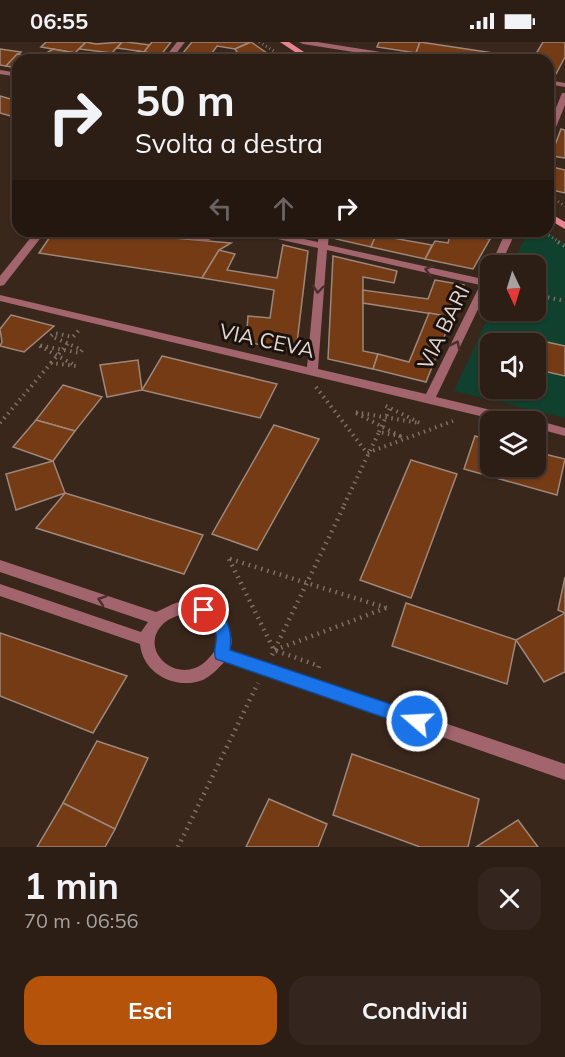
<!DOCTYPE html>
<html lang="it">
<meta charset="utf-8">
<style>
:root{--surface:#2c1d15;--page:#34261e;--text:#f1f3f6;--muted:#a6a2a0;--line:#483b34;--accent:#b45309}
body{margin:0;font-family:Mulish,sans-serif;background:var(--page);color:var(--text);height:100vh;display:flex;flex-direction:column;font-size:22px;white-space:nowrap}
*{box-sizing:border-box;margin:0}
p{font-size:20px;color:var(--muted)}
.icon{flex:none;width:33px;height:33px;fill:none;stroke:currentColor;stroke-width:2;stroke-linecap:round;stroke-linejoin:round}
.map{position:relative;height:805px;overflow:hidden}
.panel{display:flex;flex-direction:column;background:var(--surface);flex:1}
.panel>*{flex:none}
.guide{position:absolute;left:12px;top:12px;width:542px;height:183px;border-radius:18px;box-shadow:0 2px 4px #0004,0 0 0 2px var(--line);background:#2c1d15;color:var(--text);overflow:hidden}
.needle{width:39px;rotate:176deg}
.fabs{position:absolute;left:480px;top:213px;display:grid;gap:12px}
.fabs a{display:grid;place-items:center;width:66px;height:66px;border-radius:12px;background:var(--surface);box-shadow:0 2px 4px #0004,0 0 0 2px var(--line);font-size:30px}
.pin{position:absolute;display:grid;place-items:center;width:51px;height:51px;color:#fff;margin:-26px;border:3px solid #fff;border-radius:50%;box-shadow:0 2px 6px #0007}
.me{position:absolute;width:66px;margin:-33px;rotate:289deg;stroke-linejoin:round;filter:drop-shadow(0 0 4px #0008)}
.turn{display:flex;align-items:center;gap:21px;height:126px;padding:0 24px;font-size:27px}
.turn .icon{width:78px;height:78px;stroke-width:2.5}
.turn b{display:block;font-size:42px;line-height:51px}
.lanes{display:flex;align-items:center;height:57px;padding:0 24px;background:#0003;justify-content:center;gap:30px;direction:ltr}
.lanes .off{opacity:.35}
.round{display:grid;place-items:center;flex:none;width:63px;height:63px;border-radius:18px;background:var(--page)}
.head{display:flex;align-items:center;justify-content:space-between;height:102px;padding:0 24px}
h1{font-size:36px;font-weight:700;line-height:45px}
.button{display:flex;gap:12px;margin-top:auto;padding:12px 24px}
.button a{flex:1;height:69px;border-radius:18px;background:var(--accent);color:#fff;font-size:24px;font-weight:700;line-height:69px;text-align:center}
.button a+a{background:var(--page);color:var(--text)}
.status{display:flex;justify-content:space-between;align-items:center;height:42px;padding:0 30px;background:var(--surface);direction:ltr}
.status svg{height:16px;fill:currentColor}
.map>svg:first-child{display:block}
</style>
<div class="status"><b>06:55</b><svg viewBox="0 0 49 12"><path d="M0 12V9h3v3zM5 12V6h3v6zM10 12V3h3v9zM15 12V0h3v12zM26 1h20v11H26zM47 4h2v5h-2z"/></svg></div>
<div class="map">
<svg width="565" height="805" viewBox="0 0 565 805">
<rect width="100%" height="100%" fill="#3a271c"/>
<path fill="#10402e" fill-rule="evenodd" d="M528,189H545L565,202V376L454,349L491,269L536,268V224L512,223ZM490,302H536V346H490Z"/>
<g fill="#743b15" stroke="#9e877a" stroke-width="1.5">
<polygon points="46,0 86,0 75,11 41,5"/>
<polygon points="86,0 96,2 122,0 112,11 79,7"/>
<polygon points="122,0 127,0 150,3 144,10 117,6"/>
<polygon points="152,0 171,0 161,13 144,10"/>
<polygon points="192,0 250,0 235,7 217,4 207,18 178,17"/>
<polygon points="251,0 277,18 245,18 241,16 235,7"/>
<polygon points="379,0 420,0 416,11 377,5"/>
<polygon points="420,0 533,17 543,0 565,0 565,15 556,32 548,31 548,18 464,18 416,11"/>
<polygon points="0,7 21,10 6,24 0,23"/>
<polygon points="53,7 75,11 69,17 43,13"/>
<polygon points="138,9 144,10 161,13 157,18 130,18"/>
<polygon points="17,12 40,16 18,18 18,26 6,24"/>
<polygon points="43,13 69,17 38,18"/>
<polygon points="0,54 18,59 18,76 0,71"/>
<polygon points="561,87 565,88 565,116 551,114"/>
<polygon points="548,124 565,128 565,151 548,147"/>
<polygon points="54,189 94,189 231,201 219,208 202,236 39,211"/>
<polygon points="336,189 378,189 371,205 336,197"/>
<polygon points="452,189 493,189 490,197"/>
<polygon points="451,190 490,197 473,227 425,217 435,199 448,201"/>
<polygon points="376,193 432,203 425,217 371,205"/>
<polygon points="283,203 308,209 296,309 246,300 248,274 270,276 274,248 202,236 219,208 235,212 227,228 277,236"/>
<polygon points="333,214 397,229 394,241 363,235 363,309 378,312 373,327 328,317"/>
<polygon points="435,238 464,243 452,275 363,261 363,248 428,257"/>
<polygon points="429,271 452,275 426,340 373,327 378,312 409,320"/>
<polygon points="11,273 54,284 24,310 0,304 2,300 0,287"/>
<polygon points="547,300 565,304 565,334 543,329"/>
<polygon points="162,314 277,342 260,376 142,348"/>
<polygon points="138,318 142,348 107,355 100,323"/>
<polygon points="63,343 102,355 75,389 36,378"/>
<polygon points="36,378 75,389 53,419 13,405"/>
<polygon points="274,383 319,397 257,508 212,492"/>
<polygon points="475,394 490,398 490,424 536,424 536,410 565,417 557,453 464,427"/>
<polygon points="411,418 457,432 411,556 360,538"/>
<polygon points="53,419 65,451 16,468 6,432"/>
<polygon points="65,451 203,493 184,532 36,486"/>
<polygon points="565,535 565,571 558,568"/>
<polygon points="406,561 516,598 507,642 392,604"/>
<polygon points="565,571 565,630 544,640 516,598"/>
<polygon points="0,591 127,634 93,691 0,654"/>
<polygon points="97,699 148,716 115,787 63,761"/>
<polygon points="352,712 479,757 468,805 420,805 333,773"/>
<polygon points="269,757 327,782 318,805 246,805"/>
<polygon points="63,761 115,787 105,805 37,805"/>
<polygon points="518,778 538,805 476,805"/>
</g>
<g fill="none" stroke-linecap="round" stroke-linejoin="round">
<g stroke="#806f66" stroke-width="3" stroke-dasharray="1 3" stroke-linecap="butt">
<polyline points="259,0 274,9"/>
<polyline points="548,153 565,164"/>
<polyline points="542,189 561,201"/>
</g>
<g stroke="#806f66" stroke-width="4" stroke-dasharray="1.5 4.5" stroke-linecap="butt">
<polyline points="558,200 565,204"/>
<polyline points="536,253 565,259"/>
<polyline points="51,321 69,300"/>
<polyline points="316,345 367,411 453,379"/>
<polyline points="0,381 51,321 76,324 38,303 80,311 82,308 51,294 54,291 73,295 79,288"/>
<polyline points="379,390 390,366"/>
<polyline points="344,463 379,390 400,394 354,370 420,381 382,362"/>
</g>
<g stroke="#806f66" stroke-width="4.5" stroke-dasharray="1.5 5" stroke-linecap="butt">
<polyline points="229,517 274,608 319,624 318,627"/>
<polyline points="230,517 387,566"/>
<polyline points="275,608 386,566"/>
<polyline points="272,613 345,462"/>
<polyline points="178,805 258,641"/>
</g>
<g fill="#a3656d" fill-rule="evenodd">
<polygon points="177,0 185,0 171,18 163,18"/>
<polygon points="299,0 317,0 419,16 423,18 404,18 303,2"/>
<polygon points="0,28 18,31 18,35 0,32"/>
<polygon points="548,38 565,41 565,45 548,42"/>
<polygon points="562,51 565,51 565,63 552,95 548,97 548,86"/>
<polygon points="36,189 46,189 4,243 0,244 0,234"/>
<polygon points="120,189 159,189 205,193 218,189 233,189 206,199 125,192"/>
<path d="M249,189H267L318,200L319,189H329L328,203L483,237L486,230L490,229V242L436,355L525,376L531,380H505L0,259V253L307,325L318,206L251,191ZM327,208L480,243L426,352L318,327Z"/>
<polygon points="506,189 516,189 500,224 490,225"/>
<polygon points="536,378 565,386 565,394 536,386 536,380 532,380"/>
<path d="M0,518L156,570C164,567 173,561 182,559C207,555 239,582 230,608L565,722V738L225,619C219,626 211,634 203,638C177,648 143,633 140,602L0,554V542L141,590L148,580L0,530ZM184,571C199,573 214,580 218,596C217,608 213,612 205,620C177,644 137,608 163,582C168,577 177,574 184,571Z"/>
</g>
<g fill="#e68491" fill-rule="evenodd">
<polygon points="280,0 289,0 316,18 307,18"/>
<polygon points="548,170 565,180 565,187 548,177"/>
</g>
</g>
<defs><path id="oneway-chevron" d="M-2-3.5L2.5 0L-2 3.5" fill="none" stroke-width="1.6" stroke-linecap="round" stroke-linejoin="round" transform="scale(1.5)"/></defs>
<g stroke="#4b2f2f">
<use href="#oneway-chevron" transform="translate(429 228) rotate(-167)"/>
<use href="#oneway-chevron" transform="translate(318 247) rotate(95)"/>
<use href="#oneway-chevron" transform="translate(456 303) rotate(-64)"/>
<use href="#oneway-chevron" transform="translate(102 558) rotate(-161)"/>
</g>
<path fill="#1a73e8" stroke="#114b97" stroke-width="1.5" d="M204,561C226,569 233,586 230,608L423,673L425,679L423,685L417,687L216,617C212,608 218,600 216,592C213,580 201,578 196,568L199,563Z"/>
<g text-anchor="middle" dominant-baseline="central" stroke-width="6" stroke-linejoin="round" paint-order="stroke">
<g font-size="21" fill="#e3d6cf" stroke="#1b120e">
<text transform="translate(443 285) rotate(-64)">VIA BARI</text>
<text transform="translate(267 298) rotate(12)">VIA CEVA</text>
</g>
</g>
</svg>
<div class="fabs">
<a><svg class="needle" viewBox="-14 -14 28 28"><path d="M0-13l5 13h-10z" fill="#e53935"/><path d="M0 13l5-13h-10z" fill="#a6a2a0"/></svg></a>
<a><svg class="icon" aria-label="sound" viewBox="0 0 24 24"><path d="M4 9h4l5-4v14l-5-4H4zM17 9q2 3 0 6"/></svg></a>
<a><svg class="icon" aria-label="layers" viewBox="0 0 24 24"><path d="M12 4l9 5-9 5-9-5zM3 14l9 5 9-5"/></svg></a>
</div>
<div class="pin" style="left:204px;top:568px;background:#d93025"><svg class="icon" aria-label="arrive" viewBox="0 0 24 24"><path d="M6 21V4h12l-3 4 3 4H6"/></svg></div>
<svg class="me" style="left:417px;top:679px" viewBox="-20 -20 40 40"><circle r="17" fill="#1a73e8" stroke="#fff" stroke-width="3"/><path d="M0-11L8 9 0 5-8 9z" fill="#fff"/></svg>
<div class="guide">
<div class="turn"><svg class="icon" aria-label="right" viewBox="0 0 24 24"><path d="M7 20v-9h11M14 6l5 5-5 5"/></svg><div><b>50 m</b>Svolta a destra</div></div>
<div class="lanes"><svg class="icon off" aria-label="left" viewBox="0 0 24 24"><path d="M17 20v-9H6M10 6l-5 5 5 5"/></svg><svg class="icon off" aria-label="ahead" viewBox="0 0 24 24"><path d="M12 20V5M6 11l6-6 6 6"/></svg><svg class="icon" aria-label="right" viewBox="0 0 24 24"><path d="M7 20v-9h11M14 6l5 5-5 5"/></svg></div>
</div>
</div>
<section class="panel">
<div class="head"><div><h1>1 min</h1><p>70 m · 06:56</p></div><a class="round"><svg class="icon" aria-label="close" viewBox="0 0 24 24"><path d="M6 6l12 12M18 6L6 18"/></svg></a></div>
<div class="button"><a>Esci</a><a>Condividi</a></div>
</section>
